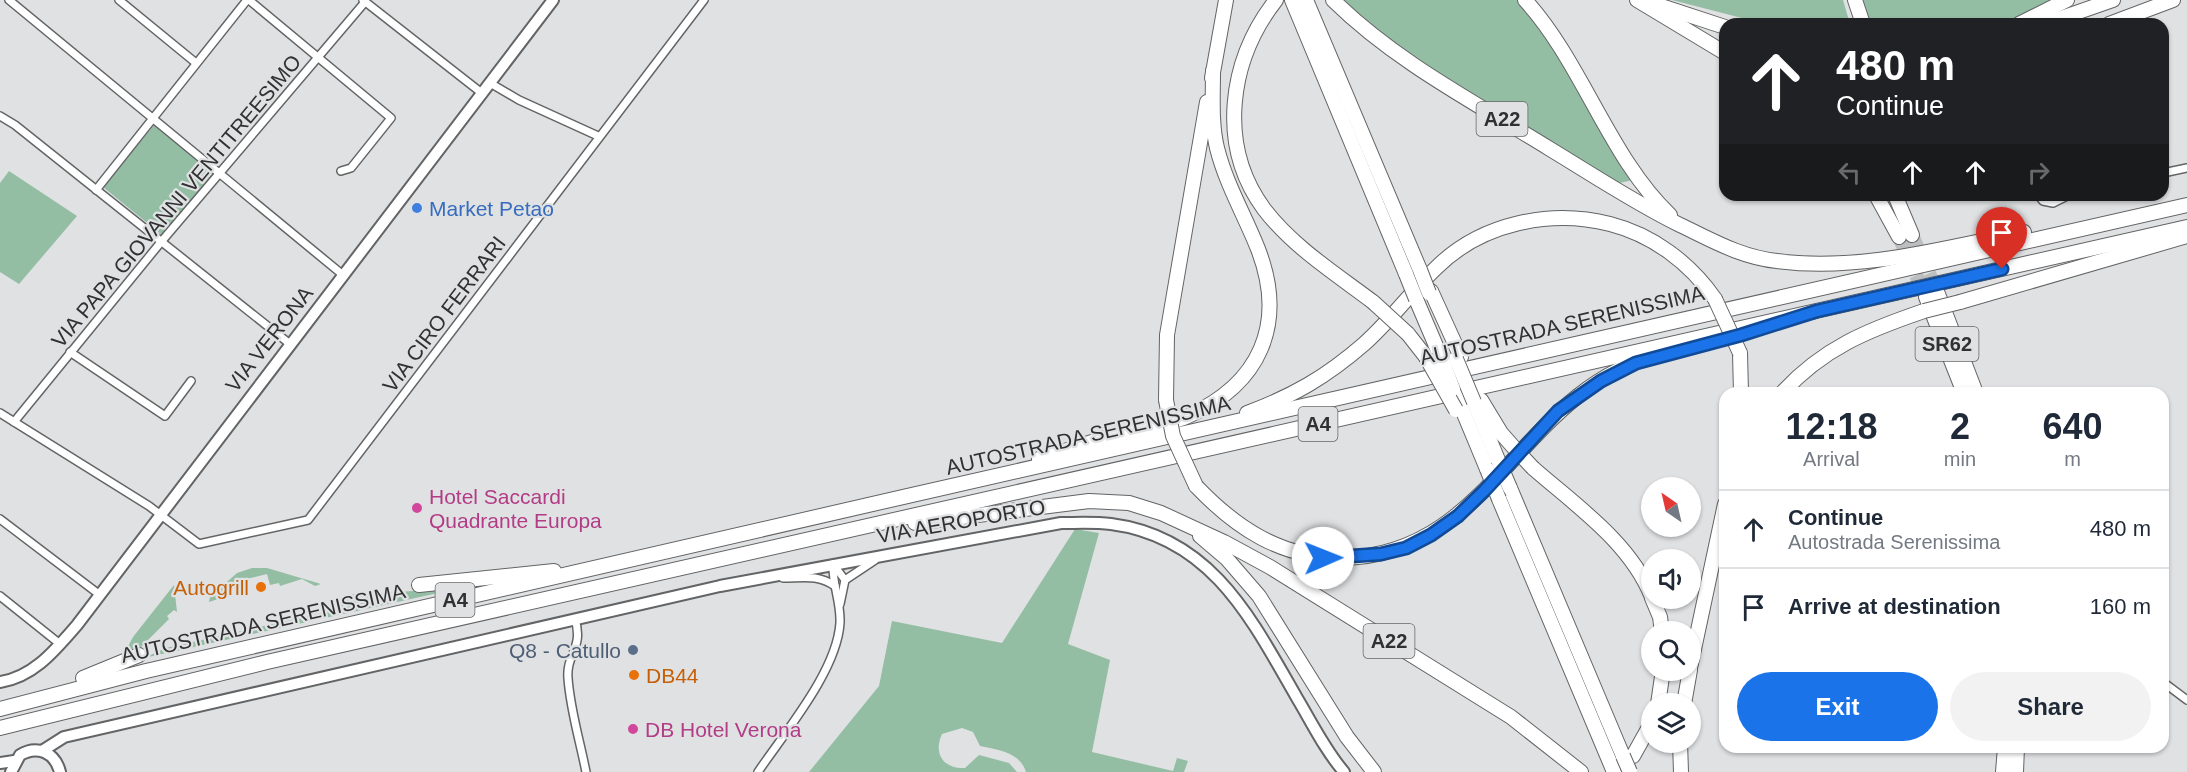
<!DOCTYPE html>
<style>
:root{--surface:#fff;--page:#f2f2f3;--text:#1f2937;--muted:#747a83;--line:#e0e1e3;--accent:#1a73e8}
body{margin:0;font-family:Helvetica,sans-serif;background:var(--page);color:var(--text);height:100vh;display:flex;flex-direction:column;font-size:22px;white-space:nowrap}
*{box-sizing:border-box;margin:0}
p{font-size:20px;color:var(--muted)}
.icon{flex:none;width:33px;height:33px;fill:none;stroke:currentColor;stroke-width:2;stroke-linecap:round;stroke-linejoin:round}
.map{position:relative;flex:1;overflow:hidden}
.side{position:absolute;left:1719px;top:387px;width:450px;height:366px;display:flex;flex-direction:column;background:var(--surface);border-radius:18px;box-shadow:0 2px 4px #0004}
.side>*{flex:none}
.top-card{position:absolute;left:1719px;top:18px;width:450px;height:183px;border-radius:18px;box-shadow:0 2px 4px #0004;background:#202124;color:#fff;overflow:hidden}
.needle{width:39px;rotate:326deg}
.controls{position:absolute;left:1641px;top:477px;display:grid;gap:12px}
.controls a{display:grid;place-items:center;width:60px;height:60px;border-radius:50%;background:var(--surface);box-shadow:0 2px 4px #0004;font-size:30px}
.pin{position:absolute;display:grid;place-items:center;width:51px;height:51px;color:#fff;margin:-62px -26px;border-radius:50% 50% 50% 0;rotate:-45deg;box-shadow:0 0 6px #0007}
.pin .icon{rotate:45deg}
.me{position:absolute;width:66px;margin:-33px;rotate:89deg;stroke-linejoin:round;filter:drop-shadow(0 0 4px #0008)}
.turn{display:flex;align-items:center;gap:21px;height:126px;padding:0 18px;font-size:27px}
.turn .icon{width:78px;height:78px;stroke-width:2.5}
.turn b{display:block;font-size:42px;line-height:51px}
.lanes{display:flex;align-items:center;height:57px;padding:0 18px;background:#0003;justify-content:center;gap:30px;direction:ltr}
.lanes .off{opacity:.35}
.eta{display:flex;justify-content:space-evenly;align-items:center;height:102px;text-align:center}
.eta b{font-size:36px;font-weight:700;line-height:42px}
.action{display:flex;gap:12px;margin-top:auto;padding:12px 18px}
.action a{flex:1;height:69px;border-radius:36px;background:var(--accent);color:#fff;font-size:24px;font-weight:700;line-height:69px;text-align:center}
.action a+a{background:var(--page);color:var(--text)}
ul{padding:0;list-style:none}
li{display:flex;align-items:center;gap:18px;height:78px;padding:0 18px;border-top:2px solid var(--line)}
li div{flex:1}
li b{display:block;font-size:22px}
li em{font-style:normal}
.map>svg:first-child{display:block}
</style>
<div class="map">
<svg width="2187" height="772" viewBox="0 0 2187 772">
<rect width="100%" height="100%" fill="#e0e1e3"/>
<g fill="#94bea4">
<polygon points="1339,0 1519,0 1540,25 1631,179 1629,181 1619,183 1407,57"/>
<polygon points="1672,0 1843,0 1850,24 1765,24"/>
<polygon points="1861,0 2051,0 2014,20 1992,24 1868,24"/>
<polygon points="155,124 214,173 162,235 103,187"/>
<polygon points="9,171 77,216 19,284 0,272 0,183"/>
<path d="M1075,529L1099,533L1068,644L1110,660L1092,752L1173,771L1177,758L1188,761L1184,772H1026C1020,752 998,750 980,746L973,732L962,728L942,734C933,753 943,769 965,768L979,755L1009,763L1017,772H809L879,686L892,621L1002,643Z"/>
<polygon points="252,568 267,568 321,584 315,586 302,579 280,586 279,583 270,585 267,574 226,584 227,592 217,594 218,599 209,602 210,597 237,573"/>
<polygon points="174,585 177,612 174,610 167,616 169,619 141,647 122,658 133,637"/>
<polygon points="447,589 447,591 144,658 166,648 339,609 345,595"/>
</g>
<g fill="none" stroke-linecap="round" stroke-linejoin="round">
<g stroke="#bdbec0" stroke-width="14" stroke-dasharray="14 7" stroke-linecap="butt">
<polyline points="1912,235 1938,294"/>
<polyline points="1899,237 1926,297"/>
</g>
<defs>
<g id="street">
<polyline points="9,0 343,275"/>
<polyline points="119,0 196,63"/>
<polyline points="249,0 391,118 351,168 341,171"/>
<polyline points="363,0 483,94"/>
<polyline points="490,83 519,100 598,136"/>
<polyline points="0,116 15,125 290,344"/>
<polyline points="2163,173 2187,168"/>
<polyline points="96,190 247,0"/>
<polyline points="2038,195 2043,201 2053,203 2069,195"/>
<polyline points="70,352 165,416 191,381"/>
<polyline points="0,413 149,506 199,544 308,520 704,0"/>
<polyline points="14,422 161,242 365,2"/>
<polyline points="0,519 100,595"/>
<polyline points="833,564 845,580 840,604"/>
<path d="M783,578C803,578 817,574 835,586"/>
<polyline points="845,580 875,560"/>
<polyline points="0,596 60,644"/>
<path d="M575,619C584,648 566,654 568,678C570,709 580,741 586,772"/>
<polyline points="2163,682 2187,700"/>
<path d="M758,772C785,732 837,671 840,623C841,602 832,584 833,564"/>
</g>
<g id="secondary">
<path d="M0,682C34,677 56,649 77,625L553,0"/>
<path d="M42,751L64,737L720,586L1061,523C1077,523 1095,522 1111,524C1212,537 1252,620 1297,698C1312,723 1325,750 1344,772"/>
<polyline points="0,763 14,761"/>
<path d="M11,772L20,755C37,745 55,752 60,772"/>
</g>
<g id="highway">
<path d="M1276,0C1229,60 1217,145 1264,209C1293,247 1336,274 1373,302"/>
<polyline points="1292,0 1406,274"/>
<polyline points="1306,0 1420,270"/>
<path d="M1333,0C1396,62 1476,103 1550,149C1593,175 1635,203 1680,225C1712,240 1740,257 1777,261C1859,272 1944,248 2024,232"/>
<path d="M1525,0C1582,62 1610,159 1670,215"/>
<polyline points="1637,0 1725,53"/>
<polyline points="1855,0 1863,24"/>
<polyline points="1655,4 1725,27"/>
<polyline points="2019,24 2067,0"/>
<polyline points="2044,24 2113,0"/>
<polyline points="2109,24 2173,0"/>
<polyline points="1212,78 1226,0"/>
<polyline points="1876,195 1899,237"/>
<polyline points="1895,195 1912,235"/>
<polyline points="1431,291 1461,357"/>
<polyline points="1938,294 1976,393"/>
<polyline points="1926,297 1964,393"/>
<polyline points="1416,299 1442,360"/>
<polyline points="1960,302 2187,236"/>
<polyline points="1408,334 1426,357"/>
<polyline points="1740,353 1741,393"/>
<path d="M1782,393C1823,348 1868,330 1924,311"/>
<polyline points="1166,400 1167,335 1207,102"/>
<polyline points="1481,400 1501,433 1516,450"/>
<polyline points="1474,402 1498,460"/>
<polyline points="1460,404 1487,469"/>
<path d="M1247,413C1293,396 1326,377 1364,344C1390,321 1411,292 1436,268C1481,223 1550,209 1610,224C1653,235 1690,263 1715,299"/>
<path d="M1039,459C1062,452 1085,444 1108,437C1134,430 1163,427 1188,416C1260,384 1287,324 1258,249C1245,216 1226,184 1217,148C1211,123 1213,96 1213,71"/>
<path d="M1533,468C1575,505 1630,542 1652,597"/>
<path d="M1196,486C1236,528 1281,558 1342,558C1493,556 1520,389 1659,355"/>
<polyline points="1510,488 1623,756"/>
<polyline points="1499,499 1614,772"/>
<polyline points="915,523 1089,501 1129,503 1161,513 1224,542 1270,567 1511,717 1581,772"/>
<polyline points="1200,536 1227,559 1259,596 1347,737 1374,772"/>
<polyline points="419,585 554,571"/>
<polyline points="1652,598 1660,617 1662,632"/>
<polyline points="1690,668 1725,504"/>
<polyline points="83,678 139,655"/>
<polyline points="1658,704 1663,670"/>
<polyline points="1684,704 1690,670"/>
<path d="M0,709L146,671C826,514 1506,359 2187,205"/>
<polyline points="0,728 267,662 2187,227"/>
<polyline points="1680,742 1681,772"/>
<polyline points="1633,756 1652,722"/>
<polyline points="2003,772 2005,747"/>
<polyline points="2016,772 2017,747"/>
</g>
</defs>
<use href="#street" stroke="#636465" stroke-width="10"/>
<use href="#secondary" stroke="#636465" stroke-width="14"/>
<use href="#highway" stroke="#636465" stroke-width="16"/>
<use href="#street" stroke="#fff" stroke-width="7"/>
<use href="#secondary" stroke="#fff" stroke-width="10"/>
<use href="#highway" stroke="#fff" stroke-width="14"/>
<defs>
<g id="highway-bridge">
<polyline points="1420,270 1429,293"/>
<polyline points="1406,274 1416,299"/>
<polyline points="1715,299 1740,353"/>
<polyline points="1373,302 1408,334"/>
<polyline points="1924,311 1960,302"/>
<polyline points="1426,357 1456,410"/>
<polyline points="1456,359 1474,402"/>
<polyline points="1442,360 1453,389"/>
<polyline points="1166,400 1173,436 1196,486"/>
<polyline points="1516,450 1533,468"/>
<polyline points="1498,460 1510,488"/>
<polyline points="1487,469 1499,499"/>
<polyline points="1623,756 1630,772"/>
</g>
</defs>
<use href="#highway-bridge" stroke="#636465" stroke-width="16" stroke-linecap="butt"/>
<use href="#highway-bridge" stroke="#fff" stroke-width="14"/>
</g>
<g fill="none" stroke-linecap="round" stroke-linejoin="round">
<defs>
<polyline id="route" points="1323,558 1381,554 1406,548 1431,535 1458,516 1484,491 1558,411 1601,381 1636,363 1741,335 1817,311 2002,269"/>
</defs>
<use href="#route" stroke="#114b97" stroke-width="15"/>
<use href="#route" stroke="#1a73e8" stroke-width="10"/>
</g>
<circle fill="#3f7fe0" stroke="#e0e1e3" stroke-width="2" cx="417" cy="208" r="6"/>
<g fill="#d1479c" stroke="#e0e1e3" stroke-width="2">
<circle cx="417" cy="508" r="6"/>
<circle cx="633" cy="729" r="6"/>
</g>
<g fill="#e8710a" stroke="#e0e1e3" stroke-width="2">
<circle cx="261" cy="587" r="6"/>
<circle cx="634" cy="675" r="6"/>
</g>
<circle fill="#5c6f8a" stroke="#e0e1e3" stroke-width="2" cx="633" cy="650" r="6"/>
<g text-anchor="middle" dominant-baseline="central" stroke-width="4.5" stroke-linejoin="round" paint-order="stroke">
<g fill="#e0e1e3" stroke="#666667" stroke-width="1.5">
<rect x="1476.5" y="102" width="51" height="34" rx="4.5"/>
<rect x="1915.5" y="327" width="63" height="34" rx="4.5"/>
<rect x="1298.5" y="407" width="39" height="34" rx="4.5"/>
<rect x="435.5" y="583" width="39" height="34" rx="4.5"/>
<rect x="1363.5" y="624" width="51" height="34" rx="4.5"/>
</g>
<g font-size="20" font-weight="bold" fill="#313132">
<text x="1502" y="119">A22</text>
<text x="1947" y="344">SR62</text>
<text x="1318" y="424">A4</text>
<text x="455" y="600">A4</text>
<text x="1389" y="641">A22</text>
</g>
<g font-size="21" fill="#313132" stroke="#e0e1e3">
<text transform="translate(176 201) rotate(-50)">VIA PAPA GIOVANNI VENTITREESIMO</text>
<text transform="translate(444 314) rotate(-53)">VIA CIRO FERRARI</text>
<text transform="translate(1562 325) rotate(-13)">AUTOSTRADA SERENISSIMA</text>
<text transform="translate(269 339) rotate(-52)">VIA VERONA</text>
<text transform="translate(1088 435) rotate(-13)">AUTOSTRADA SERENISSIMA</text>
<text transform="translate(961 521) rotate(-10)">VIA AEROPORTO</text>
<text transform="translate(263 623) rotate(-13)">AUTOSTRADA SERENISSIMA</text>
</g>
<g font-size="21" fill="#366cbe" stroke="#e0e1e3" text-anchor="start">
<text x="429" y="208">Market Petao</text>
</g>
<g font-size="21" fill="#b23c85" stroke="#e0e1e3" text-anchor="start">
<text x="429" y="496">Hotel Saccardi<tspan x="429" dy="24">Quadrante Europa</tspan></text>
<text x="645" y="729">DB Hotel Verona</text>
</g>
<g font-size="21" fill="#c56008" stroke="#e0e1e3" text-anchor="end">
<text x="249" y="587">Autogrill</text>
<text x="646" y="675" text-anchor="start">DB44</text>
</g>
<g font-size="21" fill="#4e5e75" stroke="#e0e1e3" text-anchor="end">
<text x="621" y="650">Q8 - Catullo</text>
</g>
</g>
</svg>
<div class="controls">
<a><svg class="needle" viewBox="-14 -14 28 28"><path d="M0-13l5 13h-10z" fill="#e53935"/><path d="M0 13l5-13h-10z" fill="#747a83"/></svg></a>
<a><svg class="icon" aria-label="sound" viewBox="0 0 24 24"><path d="M4 9h4l5-4v14l-5-4H4zM17 9q2 3 0 6"/></svg></a>
<a><svg class="icon" aria-label="search" viewBox="0 0 24 24"><circle cx="10" cy="10" r="6"/><path d="M15 15l6 6"/></svg></a>
<a><svg class="icon" aria-label="layers" viewBox="0 0 24 24"><path d="M12 4l9 5-9 5-9-5zM3 14l9 5 9-5"/></svg></a>
</div>
<div class="pin" style="left:2002px;top:269px;background:#d93025"><svg class="icon" aria-label="arrive" viewBox="0 0 24 24"><path d="M6 21V4h12l-3 4 3 4H6"/></svg></div>
<svg class="me" style="left:1323px;top:558px" viewBox="-20 -20 40 40"><circle r="19" fill="#fff"/><path d="M0-13L10 11 0 6-10 11z" fill="#1a73e8"/></svg>
<div class="top-card">
<div class="turn"><svg class="icon" aria-label="ahead" viewBox="0 0 24 24"><path d="M12 20V5M6 11l6-6 6 6"/></svg><div><b>480 m</b>Continue</div></div>
<div class="lanes"><svg class="icon off" aria-label="left" viewBox="0 0 24 24"><path d="M17 20v-9H6M10 6l-5 5 5 5"/></svg><svg class="icon" aria-label="ahead" viewBox="0 0 24 24"><path d="M12 20V5M6 11l6-6 6 6"/></svg><svg class="icon" aria-label="ahead" viewBox="0 0 24 24"><path d="M12 20V5M6 11l6-6 6 6"/></svg><svg class="icon off" aria-label="right" viewBox="0 0 24 24"><path d="M7 20v-9h11M14 6l5 5-5 5"/></svg></div>
</div>
<section class="side">
<div class="eta">
<div><b>12:18</b><p>Arrival</p></div>
<div><b>2</b><p>min</p></div>
<div><b>640</b><p>m</p></div>
</div>
<ul>
<li><svg class="icon" aria-label="ahead" viewBox="0 0 24 24"><path d="M12 20V5M6 11l6-6 6 6"/></svg><div><b>Continue</b><p>Autostrada Serenissima</p></div><em>480 m</em></li>
<li><svg class="icon" aria-label="arrive" viewBox="0 0 24 24"><path d="M6 21V4h12l-3 4 3 4H6"/></svg><div><b>Arrive at destination</b></div><em>160 m</em></li>
</ul>
<div class="action"><a>Exit</a><a>Share</a></div>
</section>
</div>
